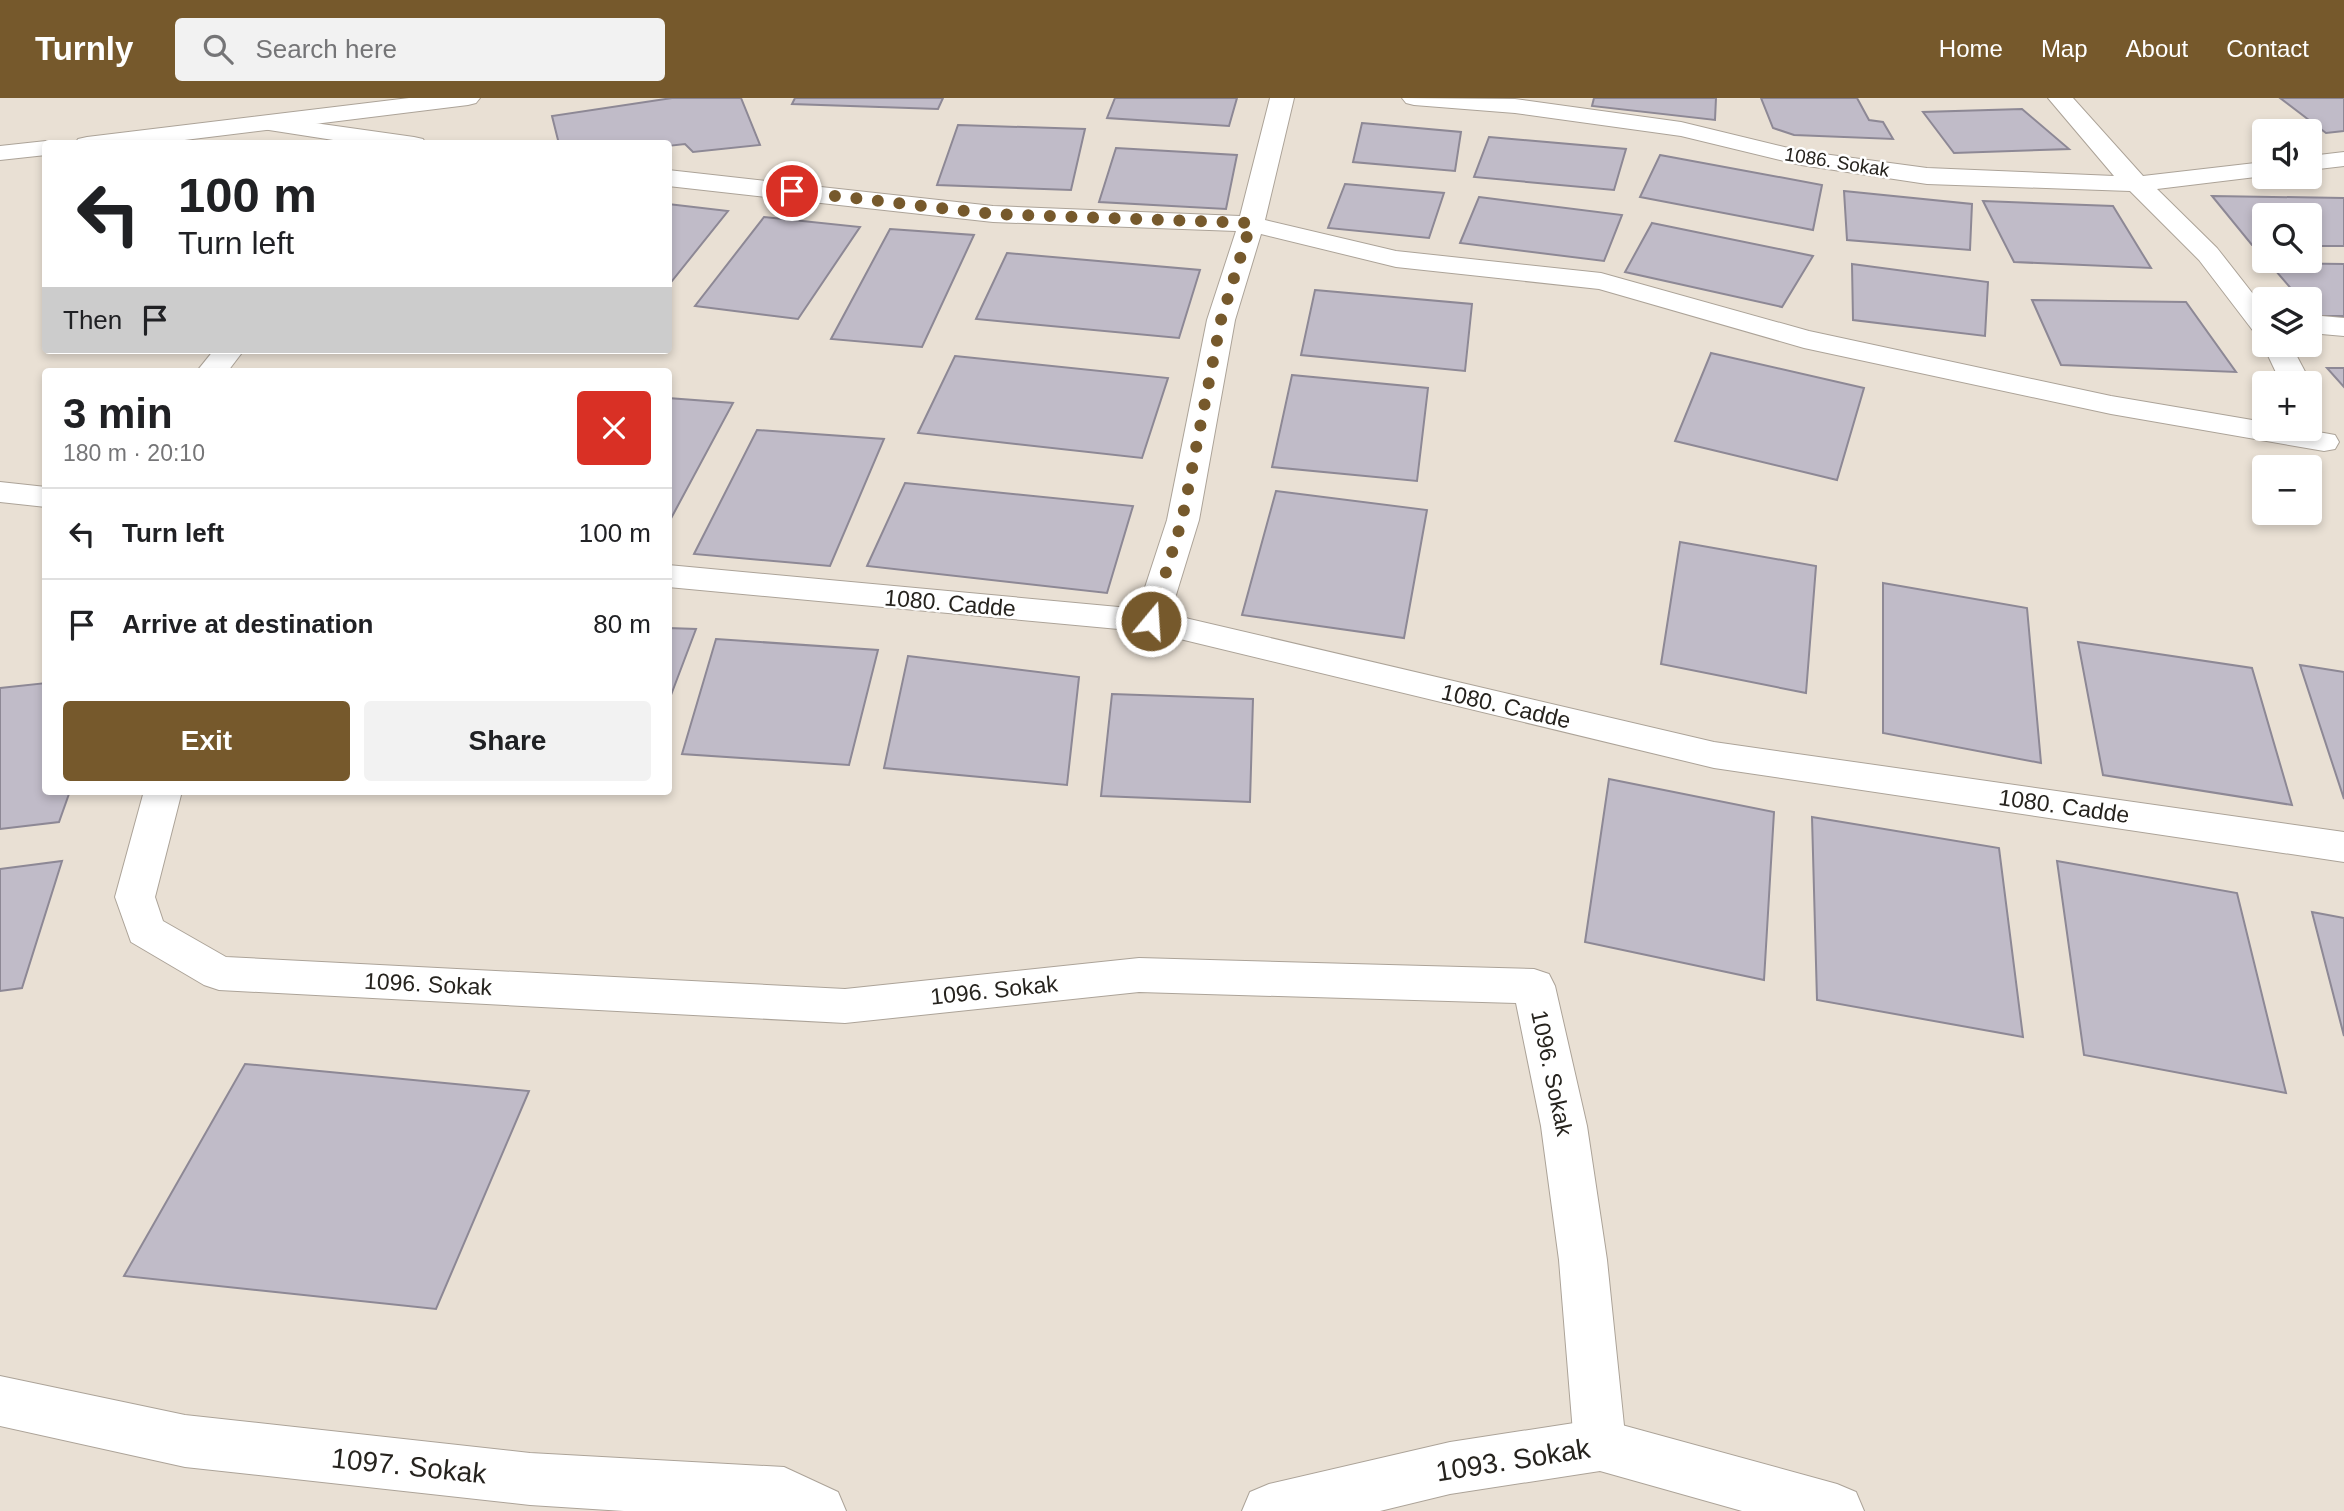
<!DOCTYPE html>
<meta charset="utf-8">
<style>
:root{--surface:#fff;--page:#f2f2f2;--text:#202124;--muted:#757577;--line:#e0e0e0;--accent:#76592c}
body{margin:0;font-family:Arial,sans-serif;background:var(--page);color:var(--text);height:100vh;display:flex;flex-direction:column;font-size:26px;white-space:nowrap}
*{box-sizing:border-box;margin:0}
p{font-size:23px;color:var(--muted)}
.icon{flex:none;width:38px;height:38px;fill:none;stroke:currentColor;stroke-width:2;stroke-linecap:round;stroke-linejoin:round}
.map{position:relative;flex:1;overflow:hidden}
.sheet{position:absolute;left:42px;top:270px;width:630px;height:427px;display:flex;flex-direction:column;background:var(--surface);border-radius:7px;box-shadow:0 4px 10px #0003}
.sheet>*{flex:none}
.banner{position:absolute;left:42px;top:42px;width:630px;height:214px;border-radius:7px;box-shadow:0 4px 10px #0003;background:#fff;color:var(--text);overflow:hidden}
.fabs{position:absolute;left:2252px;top:21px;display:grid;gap:14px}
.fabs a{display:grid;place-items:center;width:70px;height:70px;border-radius:7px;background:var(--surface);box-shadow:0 4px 10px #0003;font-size:35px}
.pin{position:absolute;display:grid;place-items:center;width:60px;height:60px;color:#fff;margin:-30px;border:4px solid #fff;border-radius:50%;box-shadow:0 2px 7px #0007}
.me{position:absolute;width:77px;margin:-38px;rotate:18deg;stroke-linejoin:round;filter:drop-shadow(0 0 5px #0008)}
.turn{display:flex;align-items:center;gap:24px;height:147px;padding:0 21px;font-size:32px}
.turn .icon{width:91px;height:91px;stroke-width:2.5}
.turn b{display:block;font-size:49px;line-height:60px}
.then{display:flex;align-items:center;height:66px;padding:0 21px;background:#0003;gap:14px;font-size:26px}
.round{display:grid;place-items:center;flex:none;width:74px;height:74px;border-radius:7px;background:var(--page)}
.headline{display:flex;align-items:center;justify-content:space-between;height:119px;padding:0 21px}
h1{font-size:42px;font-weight:800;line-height:52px}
.cta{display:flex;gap:14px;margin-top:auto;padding:14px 21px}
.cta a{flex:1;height:80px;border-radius:7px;background:var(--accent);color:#fff;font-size:28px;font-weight:800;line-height:80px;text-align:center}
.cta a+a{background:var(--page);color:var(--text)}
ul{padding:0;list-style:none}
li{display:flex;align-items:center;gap:21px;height:91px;padding:0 21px;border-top:2px solid var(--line)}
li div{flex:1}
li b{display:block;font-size:26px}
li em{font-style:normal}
header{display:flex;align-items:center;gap:42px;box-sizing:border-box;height:98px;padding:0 35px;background:var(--accent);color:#fff}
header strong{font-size:33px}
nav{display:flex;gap:38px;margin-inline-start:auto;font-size:24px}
.search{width:490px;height:63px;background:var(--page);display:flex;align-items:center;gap:18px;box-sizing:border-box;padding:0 24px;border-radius:7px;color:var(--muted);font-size:26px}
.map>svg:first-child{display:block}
</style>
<header>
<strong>Turnly</strong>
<div class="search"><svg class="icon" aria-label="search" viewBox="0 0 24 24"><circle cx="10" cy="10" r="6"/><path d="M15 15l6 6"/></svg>Search here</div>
<nav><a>Home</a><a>Map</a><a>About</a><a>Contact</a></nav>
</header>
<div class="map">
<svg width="2344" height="1413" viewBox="0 0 2344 1413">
<rect width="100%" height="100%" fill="#e9e0d4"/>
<g fill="#c0bbc8" stroke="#8d8895" stroke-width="2">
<polygon points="672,0 741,0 760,47 693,54 685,46 668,48 668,46 559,46 552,18"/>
<polygon points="795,0 943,0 938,11 792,6"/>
<polygon points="1115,0 1237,0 1229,28 1107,20"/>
<polygon points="1594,0 1716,0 1715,22 1592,8"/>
<polygon points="1761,0 1857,0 1869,22 1883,24 1893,41 1794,37 1773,30"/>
<polygon points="2280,0 2344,0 2344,33 2326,35"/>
<polygon points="2022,11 2069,51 1954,55 1923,14"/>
<polygon points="1362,25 1461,34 1455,73 1353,64"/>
<polygon points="958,27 1085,31 1071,92 937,87"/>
<polygon points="1489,39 1626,51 1614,92 1474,79"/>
<polygon points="1116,50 1237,57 1226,111 1099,104"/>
<polygon points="1660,57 1822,87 1813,132 1640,99"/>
<polygon points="1345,86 1444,95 1429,140 1328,130"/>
<polygon points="1844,93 1972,106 1970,152 1847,142"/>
<polygon points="2212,98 2344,100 2344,148 2310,148 2310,117 2264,117 2264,147 2252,147"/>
<polygon points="1479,99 1622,117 1604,163 1460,145"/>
<polygon points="1983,103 2113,108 2151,170 2014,164"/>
<polygon points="668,106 728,113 668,188"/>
<polygon points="764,119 860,129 798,221 695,208"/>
<polygon points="1652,125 1813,158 1782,209 1625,174"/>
<polygon points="890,131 974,137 922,249 831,241"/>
<polygon points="1007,155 1200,172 1179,240 976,221"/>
<polygon points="2269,165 2344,166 2344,218 2314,218 2310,214 2310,201 2300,201"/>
<polygon points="1852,166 1988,184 1985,238 1853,222"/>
<polygon points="1315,192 1472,206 1465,273 1301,257"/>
<polygon points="2032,202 2186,204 2236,274 2061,267"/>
<polygon points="1711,255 1864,290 1837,382 1675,343"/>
<polygon points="955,258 1168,280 1142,360 918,335"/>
<polygon points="2327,270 2344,270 2344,289"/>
<polygon points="1292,277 1428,290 1417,383 1272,369"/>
<polygon points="668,300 733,305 668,426"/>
<polygon points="757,332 884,341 830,468 694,456"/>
<polygon points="905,385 1133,408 1107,495 867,468"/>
<polygon points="1276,393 1427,412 1404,540 1242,517"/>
<polygon points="1680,444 1816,468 1806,595 1661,566"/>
<polygon points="1883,485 2027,510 2041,665 1883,635"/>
<polygon points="668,530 696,531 668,605"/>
<polygon points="716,541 878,552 849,667 682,656"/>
<polygon points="2078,544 2252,570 2292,707 2103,677"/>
<polygon points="908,558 1079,579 1067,687 884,670"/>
<polygon points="2300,567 2344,574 2344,701"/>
<polygon points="46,585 46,693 70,693 59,724 0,731 0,590"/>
<polygon points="1112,596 1253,601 1250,704 1101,698"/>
<polygon points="1609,681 1774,714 1764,882 1585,844"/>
<polygon points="1812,719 1999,750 2023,939 1817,902"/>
<polygon points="62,763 22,890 0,893 0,771"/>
<polygon points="2057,763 2237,795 2286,995 2084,957"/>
<polygon points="2312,814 2344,820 2344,938"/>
<polygon points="245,966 529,993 436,1211 124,1178"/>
</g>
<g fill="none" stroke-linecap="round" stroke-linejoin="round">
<defs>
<g id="minor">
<path d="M1270,0H1294L1265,122L1396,153L1601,175L1809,233L2111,298L2264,324V331C2289,331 2311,332 2335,337L2339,344L2335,351L2324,353L2111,316L1804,250L1599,191L1396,169L1261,136L1235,222L1199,422L1168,523L1163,531L1151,534L1139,531L1134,523L1167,422L1207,222L1236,133L993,124L668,88V72L993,108L1240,118Z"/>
<polygon points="1402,0 1515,1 1681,24 1801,53 1927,70 2114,78 2048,0 2073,0 2143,78 2264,64 2264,78 2157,91 2217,150 2264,210 2264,236 2254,234 2199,162 2130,93 1927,86 1801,67 1681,38 1515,15 1414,7 1406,5"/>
<polygon points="265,18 414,39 423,41 426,46 359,46 256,30 253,25 256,20"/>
<polygon points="2344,54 2344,68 2310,72 2310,58"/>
<polygon points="2310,217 2344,220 2344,238 2310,235"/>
<polygon points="2264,244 2264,247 2291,247 2311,285 2310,286 2281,285 2263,247"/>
<polygon points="214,252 244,252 228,273 197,273"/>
<polygon points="144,693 182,693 155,799 163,823 226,859 845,891 1139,860 1534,871 1549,876 1555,888 1587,1028 1607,1162 1626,1347 1618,1365 1600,1373 1582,1365 1574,1347 1559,1162 1541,1028 1516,905 1139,894 845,925 219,892 204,887 131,844 115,799"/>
<polygon points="0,1278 185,1317 530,1355 784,1369 838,1394 846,1413 624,1413 530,1407 185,1369 0,1328"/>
</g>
<g id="tertiary">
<polygon points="409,0 480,0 476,5 468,7 152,46 75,46 78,41 87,39"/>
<polygon points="46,43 55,46 46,46 46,57 0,62 0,48"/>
<polygon points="0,384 46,389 46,409 0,404"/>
<polygon points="668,467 1151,512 1714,644 2344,734 2344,764 1714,670 1151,534 668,489"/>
<polygon points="1600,1321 1837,1386 1856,1394 1864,1413 1742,1413 1600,1373 1450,1396 1380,1413 1242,1413 1250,1394 1269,1386 1450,1344"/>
</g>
</defs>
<use href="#minor" stroke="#aca398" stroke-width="2"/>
<use href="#tertiary" stroke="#aca398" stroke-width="2"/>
<use href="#minor" fill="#fff" fill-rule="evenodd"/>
<use href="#tertiary" fill="#fff" fill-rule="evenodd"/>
</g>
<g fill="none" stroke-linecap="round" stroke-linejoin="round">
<polyline stroke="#76592c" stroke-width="12" stroke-dasharray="0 21.6" points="792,93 993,116 1251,125 1221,222 1182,422 1151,523"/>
</g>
<g text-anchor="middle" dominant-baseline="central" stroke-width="5" stroke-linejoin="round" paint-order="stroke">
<g font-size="19" fill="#26231e" stroke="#fff">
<text transform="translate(1837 64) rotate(9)">1086. Sokak</text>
</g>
<g font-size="23" fill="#26231e" stroke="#fff">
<text transform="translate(950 505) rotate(5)">1080. Cadde</text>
<text transform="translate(1506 608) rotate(13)">1080. Cadde</text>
<text transform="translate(2064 708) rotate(8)">1080. Cadde</text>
<text transform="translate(428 886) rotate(3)">1096. Sokak</text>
<text transform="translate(994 892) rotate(-6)">1096. Sokak</text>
<text transform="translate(1552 975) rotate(78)">1096. Sokak</text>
</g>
<g font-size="28" fill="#26231e" stroke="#fff">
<text transform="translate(1513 1362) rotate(-9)">1093. Sokak</text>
<text transform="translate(409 1368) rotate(6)">1097. Sokak</text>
</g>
</g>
</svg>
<div class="fabs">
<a><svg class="icon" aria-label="sound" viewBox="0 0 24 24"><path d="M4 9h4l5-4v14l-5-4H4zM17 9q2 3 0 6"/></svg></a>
<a><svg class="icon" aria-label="search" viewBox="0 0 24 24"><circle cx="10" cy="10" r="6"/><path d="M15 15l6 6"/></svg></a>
<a><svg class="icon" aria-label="layers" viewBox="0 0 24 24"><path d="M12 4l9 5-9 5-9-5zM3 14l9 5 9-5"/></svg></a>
<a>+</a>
<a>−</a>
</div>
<div class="pin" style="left:792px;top:93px;background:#d93025"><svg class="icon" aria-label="arrive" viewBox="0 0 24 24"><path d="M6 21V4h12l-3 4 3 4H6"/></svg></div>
<svg class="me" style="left:1151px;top:523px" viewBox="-20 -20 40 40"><circle r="17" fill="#76592c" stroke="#fff" stroke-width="3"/><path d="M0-11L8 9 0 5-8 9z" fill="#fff"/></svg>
<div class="banner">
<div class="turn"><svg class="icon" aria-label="left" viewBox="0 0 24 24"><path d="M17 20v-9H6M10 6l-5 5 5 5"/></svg><div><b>100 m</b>Turn left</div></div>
<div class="then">Then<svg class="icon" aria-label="arrive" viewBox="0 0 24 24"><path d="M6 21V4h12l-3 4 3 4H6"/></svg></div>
</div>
<section class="sheet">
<div class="headline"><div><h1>3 min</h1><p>180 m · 20:10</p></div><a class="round" style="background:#d93025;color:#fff"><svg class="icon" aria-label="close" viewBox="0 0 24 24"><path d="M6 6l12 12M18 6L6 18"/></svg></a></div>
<ul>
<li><svg class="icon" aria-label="left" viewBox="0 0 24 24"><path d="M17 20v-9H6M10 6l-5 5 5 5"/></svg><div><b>Turn left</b></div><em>100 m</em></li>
<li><svg class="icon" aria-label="arrive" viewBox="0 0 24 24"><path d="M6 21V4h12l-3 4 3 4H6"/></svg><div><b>Arrive at destination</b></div><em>80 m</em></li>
</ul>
<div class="cta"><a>Exit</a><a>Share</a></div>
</section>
</div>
